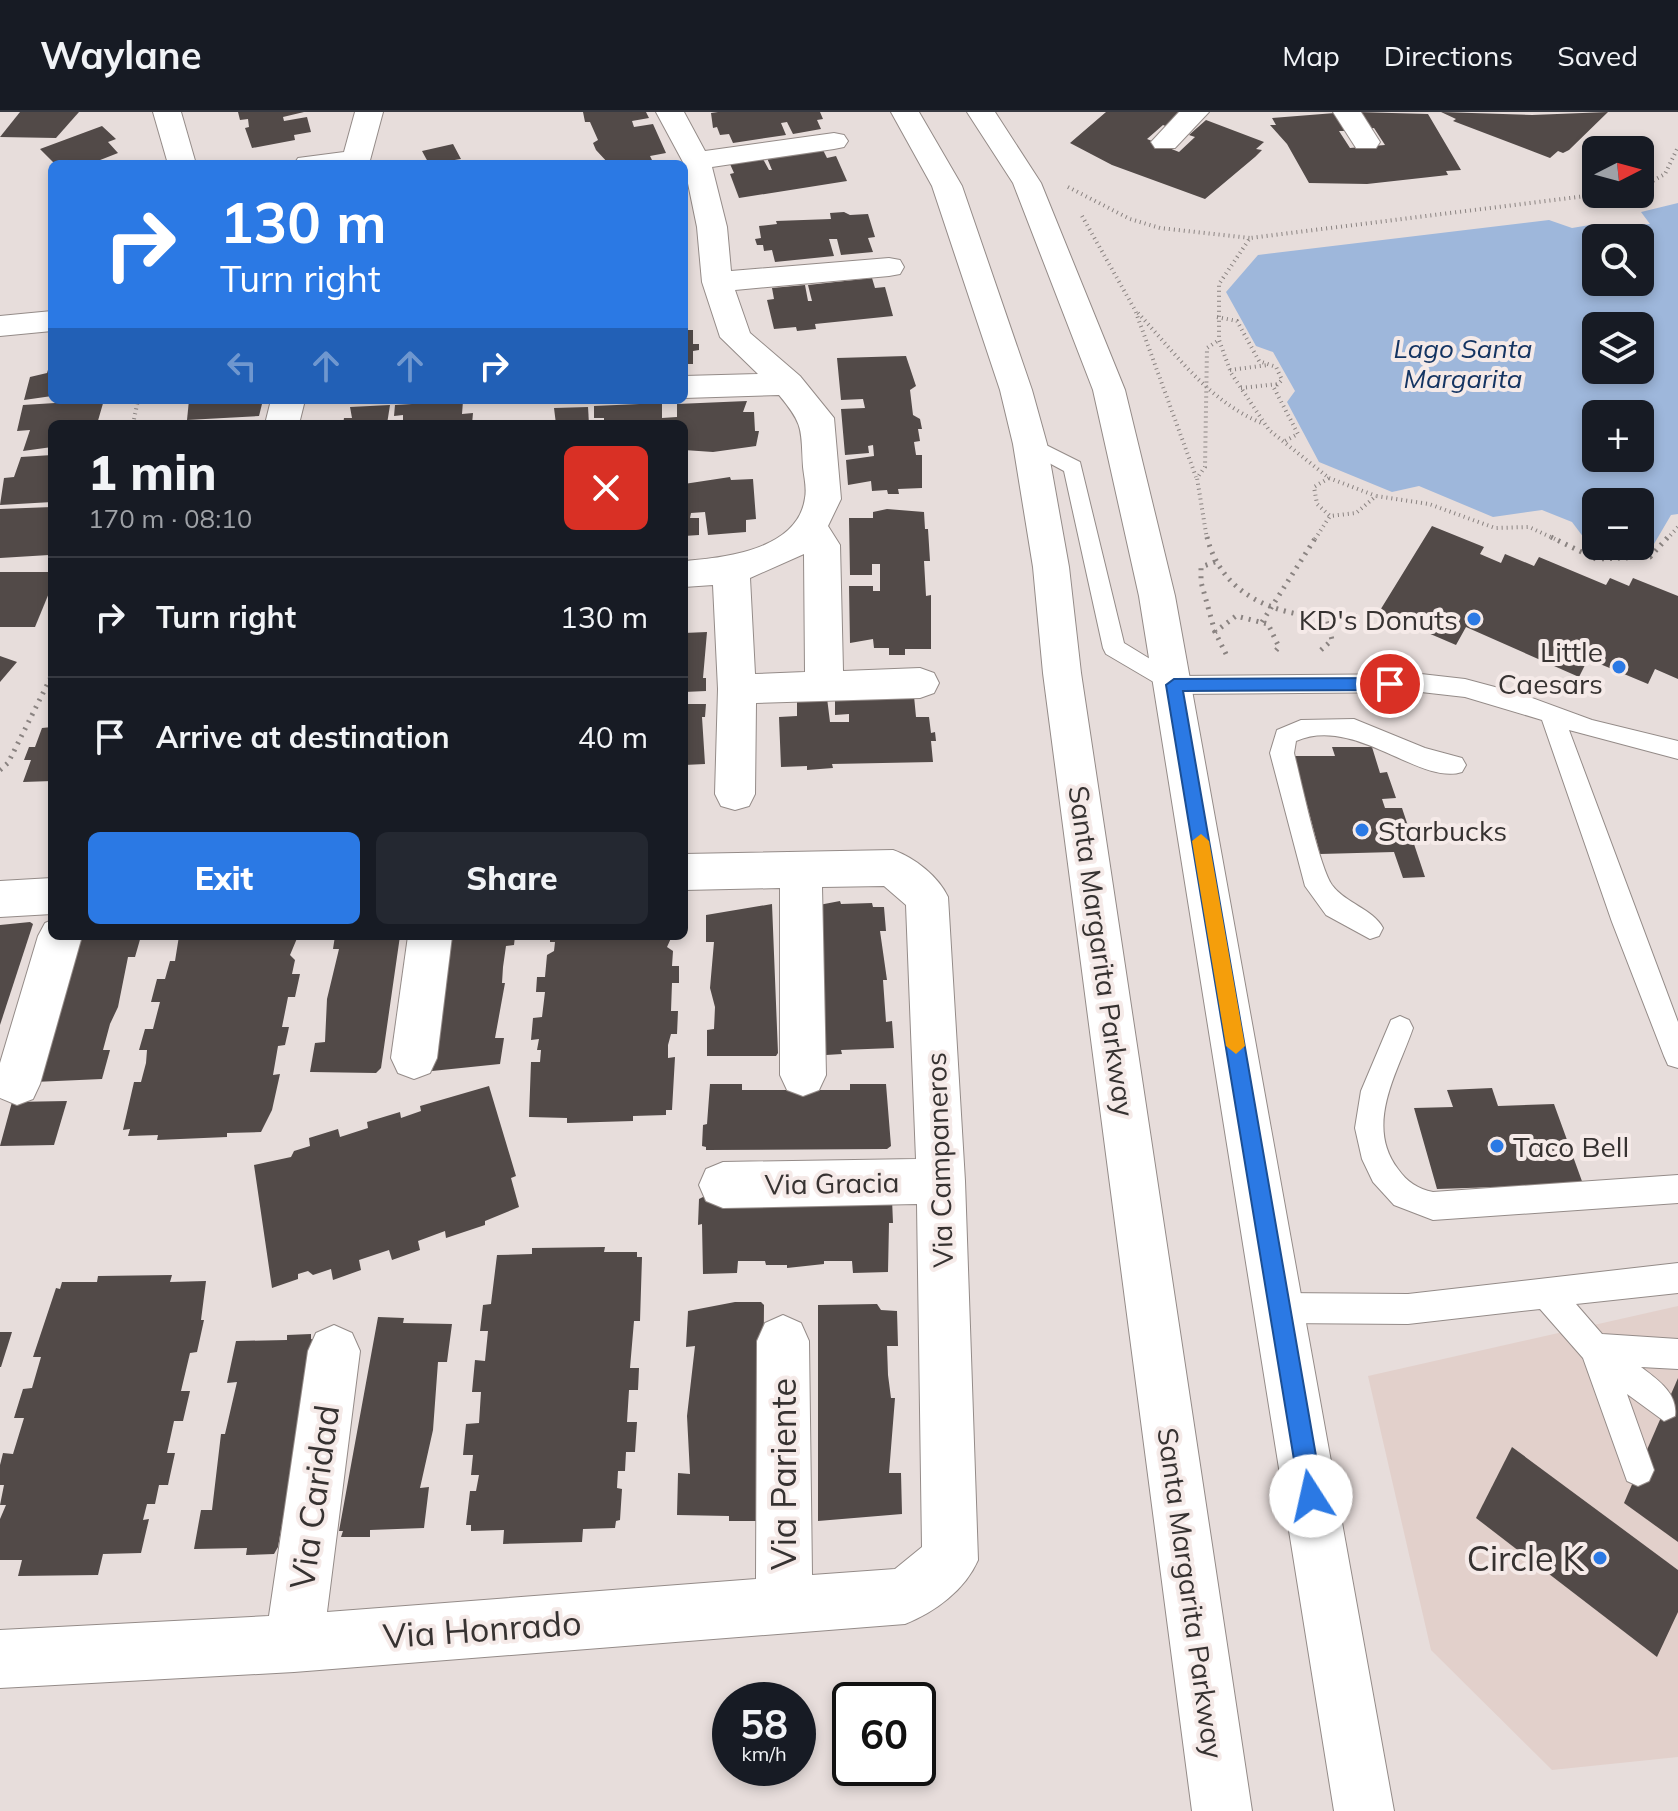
<!DOCTYPE html>
<meta charset="utf-8">
<style>
:root{--surface:#171b24;--page:#242831;--text:#f1f3f6;--muted:#9ea1a6;--line:#363941;--accent:#2b79e4}
body{margin:0;font-family:Mulish,sans-serif;background:var(--page);color:var(--text);height:100vh;display:flex;flex-direction:column;font-size:30px;white-space:nowrap}
*{box-sizing:border-box;margin:0}
p{font-size:26px;color:var(--muted)}
.icon{flex:none;width:44px;height:44px;fill:none;stroke:currentColor;stroke-width:2;stroke-linecap:round;stroke-linejoin:round}
.map{position:relative;flex:1;overflow:hidden}
.drawer{position:absolute;left:48px;top:308px;width:640px;height:520px;display:flex;flex-direction:column;background:var(--surface);border-radius:12px;box-shadow:0 4px 12px #0003}
.drawer>*{flex:none}
.hud{position:absolute;left:48px;top:48px;width:640px;height:244px;border-radius:12px;box-shadow:0 4px 12px #0003;background:#2b79e4;color:#fff;overflow:hidden}
.needle{width:52px;rotate:84deg}
.controls{position:absolute;left:1582px;top:24px;display:grid;gap:16px}
.controls a{display:grid;place-items:center;width:72px;height:72px;border-radius:12px;background:var(--surface);box-shadow:0 4px 12px #0003;font-size:40px}
.speed{position:absolute;left:712px;top:1570px;display:flex;gap:16px;font-size:40px;font-weight:700;text-align:center}
.speed>*{display:grid;place-content:center;width:104px;height:104px;border-radius:50%;background:var(--surface);box-shadow:0 4px 12px #0003;line-height:1}
.speed small{font-size:20px;font-weight:400}
.speed .limit{border:4px solid #111;border-radius:12px;background:#fff;color:#111}
.pin{position:absolute;display:grid;place-items:center;width:68px;height:68px;color:#fff;margin:-34px;border:4px solid #fff;border-radius:50%;box-shadow:0 2px 8px #0007}
.me{position:absolute;width:88px;margin:-44px;rotate:350deg;stroke-linejoin:round;filter:drop-shadow(0 0 6px #0008)}
.turn{display:flex;align-items:center;gap:28px;height:168px;padding:0 40px;font-size:36px}
.turn .icon{width:104px;height:104px;stroke-width:2.5}
.turn b{display:block;font-size:56px;line-height:68px}
.lanes{display:flex;align-items:center;height:76px;padding:0 40px;background:#0003;justify-content:center;gap:40px;direction:ltr}
.lanes .off{opacity:.35}
.round{display:grid;place-items:center;flex:none;width:84px;height:84px;border-radius:12px;background:var(--page)}
.head{display:flex;align-items:center;justify-content:space-between;height:136px;padding:0 40px}
h1{font-size:48px;font-weight:800;line-height:60px}
.cta{display:flex;gap:16px;margin-top:auto;padding:16px 40px}
.cta a{flex:1;height:92px;border-radius:12px;background:var(--accent);color:#fff;font-size:32px;font-weight:800;line-height:92px;text-align:center}
.cta a+a{background:var(--page);color:var(--text)}
ul{padding:0;list-style:none}
li{display:flex;align-items:center;gap:24px;height:120px;padding:0 40px;border-top:2px solid var(--line)}
li div{flex:1}
li b{display:block;font-size:30px}
li em{font-style:normal}
header{display:flex;align-items:center;gap:48px;box-sizing:border-box;height:112px;padding:0 40px;background:var(--surface);border-bottom:2px solid var(--line)}
header strong{font-size:38px}
nav{display:flex;gap:44px;margin-inline-start:auto;font-size:28px}
.map>svg:first-child{display:block}
</style>
<header>
<strong>Waylane</strong>
<nav><a>Map</a><a>Directions</a><a>Saved</a></nav>
</header>
<div class="map">
<svg width="1678" height="1699" viewBox="0 0 1678 1699">
<rect width="100%" height="100%" fill="#e7dddb"/>
<polygon fill="#e2d0cb" points="1678,1194 1678,1645 1552,1658 1431,1538 1368,1264"/>
<path fill="#9eb7db" fill-rule="evenodd" d="M1678,91V402L1671,403L1654,432L1640,434V390H1596V433L1587,430L1572,410L1542,398L1493,405L1419,374L1392,380L1319,350L1287,290L1295,279L1273,240L1256,234L1226,180L1258,143L1549,108L1572,116L1590,113C1600,125 1614,124 1628,122L1634,113L1650,112L1641,100ZM1596,126H1640V170H1596ZM1596,214H1640V258H1596ZM1596,302H1640V346H1596Z"/>
<g fill="#524a48">
<polygon points="20,0 79,0 56,26 0,25"/>
<polygon points="238,0 304,0 283,5 284,9 307,5 311,20 294,23 295,28 252,36 245,16 249,15 248,7 240,8"/>
<polygon points="583,0 646,0 649,6 632,9 634,15 653,12 666,41 650,44 652,48 609,52 596,38 593,31 598,28 590,10 585,10"/>
<polygon points="718,0 820,0 823,7 817,8 821,17 793,22 787,10 781,11 786,23 733,31 729,22 720,23 717,15 713,16 711,1"/>
<polygon points="1106,0 1184,0 1170,16 1163,13 1147,27 1179,40 1195,25 1189,23 1206,8 1264,30 1256,37 1262,38 1255,45 1205,87 1112,53 1070,31"/>
<polygon points="1356,0 1428,2 1461,58 1446,59 1448,63 1367,72 1309,71 1287,32 1270,13 1276,13 1272,6 1335,1 1346,19 1339,19 1350,36 1385,33 1374,16 1367,17"/>
<polygon points="1441,0 1532,3 1608,0 1569,38 1563,41 1558,39 1550,46 1453,9 1456,7"/>
<polygon points="102,14 116,27 108,30 118,41 90,52 64,52 60,48 54,51 40,37"/>
<polygon points="453,32 461,47 429,52 422,39"/>
<polygon points="823,38 827,46 836,44 847,69 739,86 730,62 734,61 730,52 763,47 769,58 772,58 767,46"/>
<polygon points="844,100 850,103 868,102 875,125 868,126 873,140 841,143 837,127 829,127 834,144 775,150 772,138 764,139 763,133 757,133 755,127 761,126 759,114 777,112 776,109 831,107 830,101"/>
<polygon points="872,166 875,176 885,175 893,204 815,212 816,217 797,219 796,215 774,217 767,188 774,187 772,176 805,173 808,189 812,189 808,173"/>
<polygon points="684,218 693,218 693,232 699,232 699,238 693,239 693,252 684,252"/>
<polygon points="906,244 916,274 910,278 913,303 920,307 922,317 918,317 920,329 914,330 916,343 922,343 922,376 898,377 899,382 888,382 887,378 872,379 871,369 848,373 846,348 874,344 873,333 868,334 869,341 845,343 841,297 865,296 863,287 841,288 837,246"/>
<polygon points="52,245 52,284 24,288 30,265 47,261"/>
<polygon points="104,288 97,312 52,312 52,335 23,339 30,318 17,319 23,293"/>
<polygon points="189,288 263,288 259,304 187,308"/>
<polygon points="463,289 462,302 473,301 472,312 393,312 403,309 403,303 394,304 395,293"/>
<polygon points="747,289 743,300 754,300 755,319 759,319 756,334 713,340 684,338 684,312 604,312 604,306 594,306 594,294 662,291 662,306 677,305 677,292"/>
<polygon points="390,293 387,312 343,312 344,306 352,306 350,295"/>
<polygon points="588,295 589,312 556,312 554,296"/>
<polygon points="52,343 52,390 0,393 4,366 14,365 21,345"/>
<polygon points="730,365 731,368 753,367 756,407 746,408 746,420 708,423 705,400 691,401 690,406 699,406 699,423 684,424 684,372"/>
<polygon points="52,395 49,443 0,446 0,397"/>
<polygon points="887,397 924,400 925,417 928,417 930,449 924,449 926,484 931,483 931,537 905,537 905,543 889,543 889,536 874,536 873,527 850,531 849,474 873,474 873,479 880,479 880,452 872,452 872,463 850,463 849,406 873,406 873,400"/>
<polygon points="1432,414 1484,435 1480,442 1501,451 1505,442 1534,454 1539,445 1606,473 1610,466 1629,474 1633,466 1678,484 1678,567 1655,557 1648,572 1588,547 1579,565 1466,515 1456,533 1379,500"/>
<polygon points="0,460 52,460 49,481 35,515 0,515"/>
<polygon points="707,520 703,566 706,566 706,579 684,580 684,521"/>
<polygon points="0,544 17,550 0,570"/>
<polygon points="914,584 916,605 929,605 931,621 935,620 936,629 931,629 933,650 832,652 833,656 807,658 807,654 781,655 779,605 797,604 797,588 827,586 830,610 849,610 849,602 835,603 835,586"/>
<polygon points="684,592 706,592 705,605 702,605 705,652 684,653"/>
<polygon points="52,615 52,669 23,670 31,648 24,648 29,635 35,635 42,616"/>
<polygon points="1332,635 1372,635 1380,661 1387,660 1396,686 1382,687 1385,696 1402,696 1425,765 1403,766 1394,740 1320,742 1294,644 1335,644"/>
<polygon points="840,789 841,792 872,791 873,795 884,795 886,819 880,819 887,868 883,868 886,910 892,909 894,936 841,938 842,942 826,943 819,793"/>
<polygon points="772,792 778,941 776,944 707,944 707,918 714,917 715,895 710,876 714,830 706,830 706,803"/>
<polygon points="30,810 33,812 0,913 0,813"/>
<polygon points="75,824 141,824 135,845 128,845 118,895 110,912 103,938 110,938 102,967 34,970"/>
<polygon points="179,824 298,824 290,843 295,848 292,862 300,862 295,885 288,885 282,915 289,915 285,933 278,934 273,963 280,962 272,998 261,1020 227,1021 227,1025 157,1028 158,1023 128,1024 130,1017 123,1018 134,970 141,970 146,951 147,938 139,938 145,917 153,917 160,890 151,890 157,867 165,867 170,849 175,849"/>
<polygon points="335,824 400,824 381,956 376,961 310,960 315,931 325,930 327,887 339,837 333,837"/>
<polygon points="447,824 515,824 514,833 506,834 503,855 502,871 505,871 495,926 504,926 500,952 432,959"/>
<polygon points="550,824 672,824 667,835 673,839 672,854 679,854 679,871 672,871 671,899 678,899 677,922 671,922 668,933 668,946 675,945 672,998 666,998 666,1003 633,1004 633,1009 567,1011 567,1006 529,1005 531,950 540,950 541,938 537,938 539,927 531,928 533,906 542,905 545,880 536,880 537,865 545,865 547,843 554,839 555,830 550,830"/>
<polygon points="710,972 742,972 742,978 850,978 850,972 886,972 891,1034 887,1037 706,1038 706,1035 702,1034 703,1013 707,1012"/>
<polygon points="489,974 516,1064 511,1066 519,1095 485,1109 485,1113 446,1126 445,1119 418,1129 420,1138 392,1148 389,1138 359,1148 361,1158 333,1168 331,1157 313,1163 308,1159 298,1162 298,1167 272,1176 254,1053 291,1045 294,1039 310,1034 309,1026 338,1017 340,1025 368,1016 367,1010 400,1000 401,1006 421,999 420,994"/>
<polygon points="1492,976 1498,994 1554,992 1583,1072 1437,1077 1414,996 1453,995 1447,978"/>
<polygon points="67,989 54,1033 0,1034 12,990"/>
<polygon points="888,1083 892,1087 893,1111 889,1111 888,1160 853,1161 852,1149 824,1149 824,1152 787,1156 787,1153 766,1153 765,1149 738,1149 737,1161 703,1162 702,1112 698,1113 699,1087 703,1085"/>
<polygon points="605,1135 604,1140 637,1140 637,1145 642,1145 640,1209 634,1209 630,1256 639,1256 638,1278 629,1278 627,1310 637,1310 635,1340 626,1340 625,1359 618,1359 617,1376 622,1377 620,1408 616,1409 615,1416 583,1417 582,1430 503,1432 504,1418 471,1419 471,1413 466,1413 470,1379 476,1379 479,1363 471,1363 473,1343 463,1343 466,1312 479,1311 481,1280 472,1280 475,1248 485,1249 488,1219 480,1219 483,1193 491,1192 497,1143 532,1142 532,1136"/>
<polygon points="172,1163 170,1170 206,1169 201,1208 204,1208 197,1240 190,1241 181,1279 190,1279 183,1309 174,1309 167,1341 175,1341 168,1373 159,1373 155,1392 147,1392 143,1408 149,1407 141,1441 103,1442 98,1463 18,1464 22,1448 0,1448 0,1407 6,1393 0,1393 4,1373 0,1373 0,1353 3,1341 13,1342 24,1306 14,1306 23,1277 32,1276 41,1245 33,1245 56,1176 60,1177 62,1170 97,1170 98,1164"/>
<polygon points="735,1190 761,1190 764,1193 762,1402 757,1409 729,1409 729,1404 677,1403 678,1361 690,1362 687,1304 695,1234 686,1235 688,1199"/>
<polygon points="877,1192 881,1198 897,1199 898,1234 887,1234 888,1263 891,1286 895,1286 889,1361 901,1361 902,1402 818,1409 818,1193"/>
<polygon points="378,1205 404,1206 403,1211 452,1212 447,1250 438,1250 433,1318 420,1376 429,1375 424,1416 370,1418 370,1425 341,1425 343,1419 339,1419"/>
<polygon points="0,1220 12,1220 1,1255 0,1255"/>
<polygon points="311,1222 311,1227 314,1228 278,1435 274,1442 246,1443 247,1436 194,1437 201,1398 212,1398 221,1322 225,1322 237,1270 227,1271 236,1229 287,1228 287,1223"/>
<polygon points="1678,1266 1678,1430 1624,1391"/>
<polygon points="1512,1335 1678,1458 1678,1500 1657,1545 1476,1406"/>
</g>
<g fill="none" stroke-linecap="round" stroke-linejoin="round">
<defs>
<g id="service">
<polygon points="1030,325 1080,350 1124,531 1178,564 1421,562 1465,567 1521,582 1592,608 1678,629 1678,647 1569,618 1678,910 1678,956 1668,953 1664,944 1612,810 1542,608 1465,585 1421,580 1174,582 1106,542 1103,536 1064,359 1023,337 1020,332"/>
<path d="M1354,607L1425,636L1462,646L1466,653L1462,660C1420,674 1355,603 1296,629L1294,641C1301,669 1319,754 1332,773C1345,791 1373,797 1383,816L1379,824L1370,827L1326,803L1305,774L1270,641L1277,618L1301,608Z"/>
<path d="M1400,904L1409,908L1413,916C1398,960 1364,1013 1398,1057C1407,1070 1418,1077 1433,1080L1678,1063V1091L1433,1108L1394,1093L1373,1070L1362,1047L1355,1016L1361,979L1391,908Z"/>
<path d="M1678,1151V1181L1576,1192L1602,1222L1678,1227V1257L1641,1255C1658,1268 1678,1281 1675,1304L1664,1309L1627,1282L1654,1358L1649,1369L1638,1374L1627,1369L1583,1246L1540,1197L1408,1212L1279,1211L1268,1207L1264,1196L1268,1185L1279,1181L1408,1182Z"/>
</g>
<g id="minor">
<polygon points="153,0 181,0 196,52 168,52"/>
<polygon points="355,0 383,0 369,52 294,52 298,46 344,40"/>
<path d="M656,0H684L705,39L834,21L844,23L848,29L844,35L834,37L712,55L727,115L731,159L889,146L900,148L904,155L900,162L889,164L735,178L750,221L800,264L834,306L841,387L828,414L840,433L843,559L920,556L934,561L939,571L934,581L920,586L756,591L755,682L749,694L735,698L721,694L715,682L718,577L713,473L684,475V449C724,446 798,438 805,386C807,376 804,365 803,355C801,317 804,313 779,283L684,286V264L758,262L720,225L702,170L697,115L684,52ZM804,442L805,560L755,562L750,466Z"/>
<polygon points="1179,0 1209,0 1175,36 1155,36 1151,30"/>
<polygon points="1333,0 1361,0 1380,30 1376,36 1356,36"/>
<polygon points="52,199 52,219 0,224 0,204"/>
<polygon points="271,288 305,288 299,312 265,312"/>
<path d="M893,738C915,746 938,764 948,785L965,1069L978,1448C965,1478 935,1500 905,1512L294,1560L0,1576V1518L269,1504L308,1239L316,1221L334,1213L352,1221L360,1239L327,1500L756,1467L757,1229L765,1211L783,1203L801,1211L809,1229L812,1463L895,1457L922,1435L917,1092L723,1096L706,1089L699,1073L706,1057L723,1050L916,1047L906,793L884,774L822,775L826,963L819,978L803,984L787,978L780,963V776L684,778V742Z"/>
<polygon points="52,766 52,802 0,805 0,769"/>
<polygon points="52,808 52,824 82,824 40,972 33,987 17,993 0,986 0,951 38,824 45,811"/>
<polygon points="408,824 452,824 437,946 430,961 414,967 398,961 391,946"/>
</g>
<g id="primary">
<polygon points="891,0 919,0 962,74 1032,278 1047,332 1069,455 1081,561 1252,1699 1192,1699 1043,561 1033,455 1013,332 1000,278 932,74"/>
<polygon points="967,0 995,0 1041,71 1125,278 1175,484 1394,1699 1334,1699 1139,484 1093,278 1013,71"/>
</g>
</defs>
<use href="#service" stroke="#948b88" stroke-width="2"/>
<use href="#minor" stroke="#948b88" stroke-width="2"/>
<use href="#primary" stroke="#948b88" stroke-width="2"/>
<g stroke="#8a8381" stroke-width="4" stroke-dasharray="1 4" stroke-linecap="butt">
<polyline points="1068,75 1130,107 1160,116 1250,126"/>
<polyline points="1640,76 1665,62 1678,35"/>
<polyline points="1082,104 1135,198 1196,365"/>
<path d="M1138,201C1177,243 1209,290 1264,312"/>
<polyline points="1217,205 1237,209 1259,249 1276,255 1282,268 1274,276 1298,322 1283,330"/>
<polyline points="1230,258 1268,253"/>
<polyline points="1241,276 1278,272"/>
<polyline points="133,312 138,288"/>
<polyline points="1329,366 1376,384"/>
<polyline points="1207,427 1197,366 1205,355 1207,236 1219,228"/>
<polyline points="1315,427 1330,404"/>
<polyline points="1555,427 1529,415 1495,416 1429,392 1376,384 1356,401 1330,404 1317,392 1314,375 1329,366 1269,318 1231,261 1219,228 1219,172 1250,126 1602,82"/>
<polyline points="1667,427 1678,415"/>
</g>
<g stroke="#8a8381" stroke-width="5" stroke-dasharray="2 6" stroke-linecap="butt">
<path d="M1207,425C1224,493 1295,510 1357,504"/>
<polyline points="1551,425 1596,447 1650,445 1668,425"/>
<polyline points="1215,450 1201,455 1201,470 1215,520"/>
<polyline points="1262,510 1316,425"/>
<polyline points="1321,538 1332,528 1327,507"/>
<polyline points="1226,542 1215,520 1236,504 1268,512 1279,535 1274,541"/>
<polyline points="0,658 8,651 52,563"/>
</g>
<use href="#service" fill="#fff" fill-rule="evenodd"/>
<use href="#minor" fill="#fff" fill-rule="evenodd"/>
<use href="#primary" fill="#fff" fill-rule="evenodd"/>
</g>
<polygon fill="#2b79e4" stroke="#1c4f94" stroke-width="2" points="1390,566 1398,572 1390,578 1183,579 1323,1384 1319,1392 1311,1395 1303,1392 1300,1384 1166,573 1174,567"/>
<polygon fill="#f59e0b" points="1201,722 1209,729 1245,934 1236,942 1226,934 1192,729"/>
<g fill="#2b79e4" stroke="#f5eae8" stroke-width="3">
<circle cx="1474" cy="507" r="8"/>
<circle cx="1619" cy="555" r="8"/>
<circle cx="1362" cy="718" r="8"/>
<circle cx="1497" cy="1034" r="8"/>
<circle cx="1600" cy="1446" r="8"/>
</g>
<g text-anchor="middle" dominant-baseline="central" stroke-width="8" stroke-linejoin="round" paint-order="stroke">
<g font-size="26" font-style="italic" fill="#143462" stroke="#f5eae8">
<text x="1463" y="236">Lago Santa<tspan x="1463" dy="30">Margarita</tspan></text>
</g>
<g font-size="28" fill="#363231" stroke="#f5eae8" text-anchor="end">
<text x="1458" y="507">KD's Donuts</text>
<text x="1603" y="539">Little<tspan x="1603" dy="32">Caesars</tspan></text>
<text x="1378" y="718" text-anchor="start">Starbucks</text>
<text x="1513" y="1034" text-anchor="start">Taco Bell</text>
</g>
<g font-size="28" fill="#363231" stroke="#f5eae8">
<text transform="translate(1102 839) rotate(82)">Santa Margarita Parkway</text>
<text transform="translate(939 1048) rotate(-92)">Via Campaneros</text>
<text transform="translate(832 1071) rotate(-1)">Via Gracia</text>
<text transform="translate(1191 1481) rotate(82)">Santa Margarita Parkway</text>
</g>
<g font-size="34" fill="#363231" stroke="#f5eae8">
<text transform="translate(783 1362) rotate(-90)">Via Pariente</text>
<text transform="translate(314 1385) rotate(-82)">Via Caridad</text>
<text transform="translate(482 1517) rotate(-4)">Via Honrado</text>
</g>
<g font-size="34" fill="#363231" stroke="#f5eae8" text-anchor="end">
<text x="1584" y="1446">Circle K</text>
</g>
</g>
</svg>
<div class="controls">
<a><svg class="needle" viewBox="-14 -14 28 28"><path d="M0-13l5 13h-10z" fill="#e53935"/><path d="M0 13l5-13h-10z" fill="#9ea1a6"/></svg></a>
<a><svg class="icon" aria-label="search" viewBox="0 0 24 24"><circle cx="10" cy="10" r="6"/><path d="M15 15l6 6"/></svg></a>
<a><svg class="icon" aria-label="layers" viewBox="0 0 24 24"><path d="M12 4l9 5-9 5-9-5zM3 14l9 5 9-5"/></svg></a>
<a>+</a>
<a>−</a>
</div>
<div class="speed"><div>58<small>km/h</small></div><div class="limit">60</div></div>
<div class="pin" style="left:1390px;top:572px;background:#d93025"><svg class="icon" aria-label="arrive" viewBox="0 0 24 24"><path d="M6 21V4h12l-3 4 3 4H6"/></svg></div>
<svg class="me" style="left:1311px;top:1384px" viewBox="-20 -20 40 40"><circle r="19" fill="#fff"/><path d="M0-13L10 11 0 6-10 11z" fill="#2b79e4"/></svg>
<div class="hud">
<div class="turn"><svg class="icon" aria-label="right" viewBox="0 0 24 24"><path d="M7 20v-9h11M14 6l5 5-5 5"/></svg><div><b>130 m</b>Turn right</div></div>
<div class="lanes"><svg class="icon off" aria-label="left" viewBox="0 0 24 24"><path d="M17 20v-9H6M10 6l-5 5 5 5"/></svg><svg class="icon off" aria-label="ahead" viewBox="0 0 24 24"><path d="M12 20V5M6 11l6-6 6 6"/></svg><svg class="icon off" aria-label="ahead" viewBox="0 0 24 24"><path d="M12 20V5M6 11l6-6 6 6"/></svg><svg class="icon" aria-label="right" viewBox="0 0 24 24"><path d="M7 20v-9h11M14 6l5 5-5 5"/></svg></div>
</div>
<section class="drawer">
<div class="head"><div><h1>1 min</h1><p>170 m · 08:10</p></div><a class="round" style="background:#d93025;color:#fff"><svg class="icon" aria-label="close" viewBox="0 0 24 24"><path d="M6 6l12 12M18 6L6 18"/></svg></a></div>
<ul>
<li><svg class="icon" aria-label="right" viewBox="0 0 24 24"><path d="M7 20v-9h11M14 6l5 5-5 5"/></svg><div><b>Turn right</b></div><em>130 m</em></li>
<li><svg class="icon" aria-label="arrive" viewBox="0 0 24 24"><path d="M6 21V4h12l-3 4 3 4H6"/></svg><div><b>Arrive at destination</b></div><em>40 m</em></li>
</ul>
<div class="cta"><a>Exit</a><a>Share</a></div>
</section>
</div>
